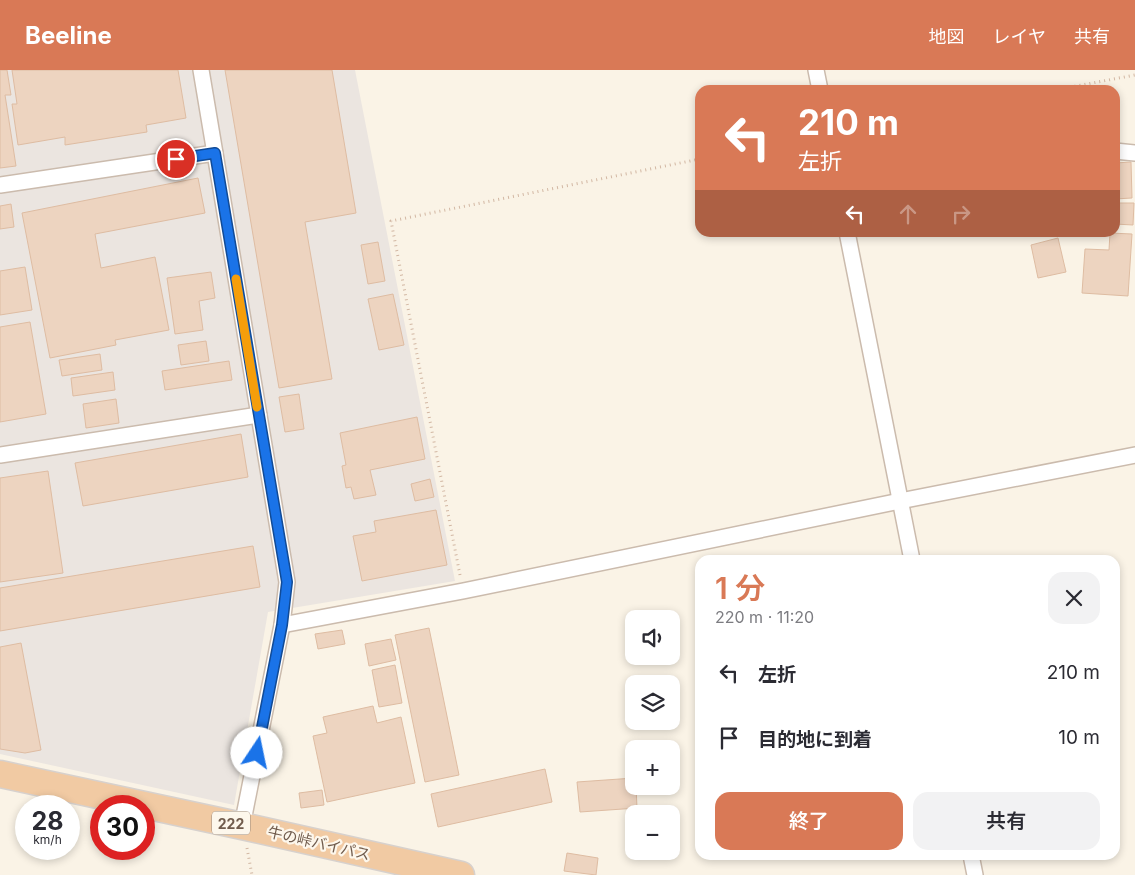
<!DOCTYPE html>
<html lang="ja">
<meta charset="utf-8">
<style>
:root{--surface:#fff;--page:#f2f2f3;--text:#2b2b33;--muted:#7c7c81;--accent:#d97956}
body{margin:0;font-family:Inter,"Noto Sans JP",sans-serif;background:var(--page);color:var(--text);height:100vh;display:flex;flex-direction:column;font-size:19px;white-space:nowrap}
*{box-sizing:border-box;margin:0}
p{font-size:16px;color:var(--muted)}
.icon{flex:none;width:28px;height:28px;fill:none;stroke:currentColor;stroke-width:2;stroke-linecap:round;stroke-linejoin:round}
.map{position:relative;flex:1;overflow:hidden}
.drawer{position:absolute;left:695px;top:485px;width:425px;height:305px;display:flex;flex-direction:column;background:var(--surface);border-radius:15px;box-shadow:0 2px 8px #0003}
.drawer>*{flex:none}
.top-card{position:absolute;left:695px;top:15px;width:425px;height:152px;border-radius:15px;box-shadow:0 2px 8px #0003;background:#d97956;color:#fff;overflow:hidden}
.controls{position:absolute;left:625px;top:540px;display:grid;gap:10px}
.controls a{display:grid;place-items:center;width:55px;height:55px;border-radius:10px;background:var(--surface);box-shadow:0 2px 8px #0003;font-size:25px}
.speed{position:absolute;left:15px;top:725px;display:flex;gap:10px;font-size:25px;font-weight:700;text-align:center}
.speed>*{display:grid;place-content:center;width:65px;height:65px;border-radius:50%;background:var(--surface);box-shadow:0 2px 8px #0003;line-height:1}
.speed small{font-size:12px;font-weight:400}
.speed .limit{border:8px solid #d22;background:#fff;color:#111}
.pin{position:absolute;display:grid;place-items:center;width:42px;height:42px;color:#fff;margin:-21px;border:2px solid #fff;border-radius:50%;box-shadow:0 1px 5px #0007}
.me{position:absolute;width:55px;margin:-28px;rotate:11deg;stroke-linejoin:round;filter:drop-shadow(0 0 4px #0008)}
.turn{display:flex;align-items:center;gap:18px;height:105px;padding:0 20px;font-size:22px}
.turn .icon{width:65px;height:65px;stroke-width:2.5}
.turn b{display:block;font-size:35px;line-height:42px}
.lanes{display:flex;align-items:center;height:48px;padding:0 20px;background:#0003;justify-content:center;gap:25px;direction:ltr}
.lanes .off{opacity:.35}
.round{display:grid;place-items:center;flex:none;width:52px;height:52px;border-radius:15px;background:var(--page)}
.headline{display:flex;align-items:center;justify-content:space-between;height:85px;padding:0 20px}
h1{font-size:30px;font-weight:600;line-height:38px;color:var(--accent)}
.primary-button{display:flex;gap:10px;margin-top:auto;padding:10px 20px}
.primary-button a{flex:1;height:58px;border-radius:15px;background:var(--accent);color:#fff;font-size:20px;font-weight:600;line-height:58px;text-align:center}
.primary-button a+a{background:var(--page);color:var(--text)}
ul{padding:0;list-style:none}
li{display:flex;align-items:center;gap:15px;height:65px;padding:0 20px}
li div{flex:1}
li b{display:block;font-size:19px}
li em{font-style:normal}
header{display:flex;align-items:center;gap:30px;box-sizing:border-box;height:70px;padding:0 25px;background:var(--accent);color:#fff}
header strong{font-size:24px}
nav{display:flex;gap:28px;margin-inline-start:auto;font-size:18px}
.map>svg:first-child{display:block}
</style>
<header>
<strong>Beeline</strong>
<nav><a>地図</a><a>レイヤ</a><a>共有</a></nav>
</header>
<div class="map">
<svg width="1135" height="805" viewBox="0 0 1135 805">
<rect width="100%" height="100%" fill="#faf3e6"/>
<polygon fill="#ebe5e0" points="0,0 355,0 455,511 268,542 234,735 0,684"/>
<g fill="#edd4c0" stroke="#debca2">
<polygon points="0,0 7,0 11,25 5,25 16,96 0,98"/>
<polygon points="12,0 178,0 186,48 146,55 147,62 65,75 65,67 18,75 12,34 17,34"/>
<polygon points="225,0 332,0 356,143 305,152 332,309 279,318"/>
<polygon points="1131,92 1132,128 1115,129 1115,93"/>
<polygon points="198,108 205,143 95,164 101,198 155,187 169,260 115,270 116,275 50,288 22,143"/>
<polygon points="1115,133 1134,133 1133,155 1115,154"/>
<polygon points="11,134 14,157 0,159 0,136"/>
<polygon points="1110,163 1132,164 1128,226 1082,223 1085,179 1109,180"/>
<polygon points="1058,168 1066,202 1038,208 1031,175"/>
<polygon points="378,172 385,211 368,214 361,175"/>
<polygon points="25,197 32,240 0,245 0,201"/>
<polygon points="211,202 215,228 199,231 203,260 175,264 167,208"/>
<polygon points="393,224 404,275 379,280 368,229"/>
<polygon points="30,252 46,344 0,352 0,257"/>
<polygon points="206,271 209,291 181,295 178,275"/>
<polygon points="100,284 102,300 62,306 59,290"/>
<polygon points="229,291 232,310 165,320 162,301"/>
<polygon points="113,302 115,320 73,326 71,308"/>
<polygon points="299,324 304,359 285,362 279,327"/>
<polygon points="116,329 119,353 86,358 83,334"/>
<polygon points="417,347 425,389 370,400 376,425 354,429 351,417 346,418 342,396 346,395 340,363"/>
<polygon points="241,364 248,407 83,436 75,393"/>
<polygon points="48,401 63,503 0,512 0,408"/>
<polygon points="430,409 434,427 415,431 411,414"/>
<polygon points="436,440 447,495 362,511 353,466 376,462 374,451"/>
<polygon points="253,476 260,517 0,561 0,518"/>
<polygon points="429,558 459,705 425,712 395,565"/>
<polygon points="342,560 345,574 318,579 315,564"/>
<polygon points="391,569 396,590 369,596 365,574"/>
<polygon points="21,573 41,680 25,683 0,679 0,577"/>
<polygon points="395,595 402,633 379,637 372,600"/>
<polygon points="373,636 377,653 401,647 415,713 327,732 313,666 327,663 323,647"/>
<polygon points="545,699 552,732 438,757 431,724"/>
<polygon points="634,708 634,716 636,716 637,738 580,742 577,712"/>
<polygon points="322,720 324,735 301,738 299,723"/>
<polygon points="567,783 598,788 596,805 564,801"/>
</g>
<g fill="none" stroke-linecap="round" stroke-linejoin="round">
<defs>
<g id="minor">
<polyline points="201,0 287,512 282,555 242,756"/>
<polyline points="816,0 820,20"/>
<polyline points="1115,81 1135,83"/>
<polyline points="0,115 215,83"/>
<polyline points="847,162 912,490"/>
<polyline points="0,385 259,345"/>
<polyline points="282,555 463,521 900,431 1135,385"/>
<polyline points="971,785 975,805"/>
</g>
<polyline id="trunk" points="0,704 242,756 461,805"/>
</defs>
<use href="#minor" stroke="#cbbbad" stroke-width="18"/>
<use href="#trunk" stroke="#d7d1cd" stroke-width="29"/>
<g stroke="#d2b7a3" stroke-width="3" stroke-dasharray="1 4" stroke-linecap="butt">
<polyline points="1055,20 1135,5"/>
<polyline points="460,505 391,151 700,89"/>
<polyline points="247,778 252,805"/>
</g>
<use href="#minor" stroke="#fff" stroke-width="15"/>
<use href="#trunk" stroke="#f1caa3" stroke-width="26"/>
</g>
<g fill="none" stroke-linecap="round" stroke-linejoin="round">
<defs>
<polyline id="route" points="176,89 215,83 287,512 282,555 257,683"/>
</defs>
<use href="#route" stroke="#114b97" stroke-width="12"/>
<use href="#route" stroke="#1a73e8" stroke-width="9"/>
<polyline stroke="#f59e0b" stroke-width="9" points="236,209 257,337"/>
</g>
<g text-anchor="middle" dominant-baseline="central" stroke-width="4.5" stroke-linejoin="round" paint-order="stroke">
<rect fill="#fdf7ec" stroke="#9b8a7d" stroke-width="1" x="212" y="741.5" width="38" height="23" rx="4"/>
<g font-size="14" font-weight="bold" fill="#715c4d">
<text x="231" y="753">222</text>
</g>
<g font-size="15" fill="#715c4d" stroke="#fdf7ec">
<text transform="translate(319 773) rotate(13)">牛の峠バイパス</text>
</g>
</g>
</svg>
<div class="controls">
<a><svg class="icon" aria-label="sound" viewBox="0 0 24 24"><path d="M4 9h4l5-4v14l-5-4H4zM17 9q2 3 0 6"/></svg></a>
<a><svg class="icon" aria-label="layers" viewBox="0 0 24 24"><path d="M12 4l9 5-9 5-9-5zM3 14l9 5 9-5"/></svg></a>
<a>+</a>
<a>−</a>
</div>
<div class="speed"><div>28<small>km/h</small></div><div class="limit">30</div></div>
<div class="pin" style="left:176px;top:89px;background:#d93025"><svg class="icon" aria-label="arrive" viewBox="0 0 24 24"><path d="M6 21V4h12l-3 4 3 4H6"/></svg></div>
<svg class="me" style="left:257px;top:683px" viewBox="-20 -20 40 40"><circle r="19" fill="#fff"/><path d="M0-13L10 11 0 6-10 11z" fill="#1a73e8"/></svg>
<div class="top-card">
<div class="turn"><svg class="icon" aria-label="left" viewBox="0 0 24 24"><path d="M17 20v-9H6M10 6l-5 5 5 5"/></svg><div><b>210 m</b>左折</div></div>
<div class="lanes"><svg class="icon" aria-label="left" viewBox="0 0 24 24"><path d="M17 20v-9H6M10 6l-5 5 5 5"/></svg><svg class="icon off" aria-label="ahead" viewBox="0 0 24 24"><path d="M12 20V5M6 11l6-6 6 6"/></svg><svg class="icon off" aria-label="right" viewBox="0 0 24 24"><path d="M7 20v-9h11M14 6l5 5-5 5"/></svg></div>
</div>
<section class="drawer">
<div class="headline"><div><h1>1 分</h1><p>220 m · 11:20</p></div><a class="round"><svg class="icon" aria-label="close" viewBox="0 0 24 24"><path d="M6 6l12 12M18 6L6 18"/></svg></a></div>
<ul>
<li><svg class="icon" aria-label="left" viewBox="0 0 24 24"><path d="M17 20v-9H6M10 6l-5 5 5 5"/></svg><div><b>左折</b></div><em>210 m</em></li>
<li><svg class="icon" aria-label="arrive" viewBox="0 0 24 24"><path d="M6 21V4h12l-3 4 3 4H6"/></svg><div><b>目的地に到着</b></div><em>10 m</em></li>
</ul>
<div class="primary-button"><a>終了</a><a>共有</a></div>
</section>
</div>
